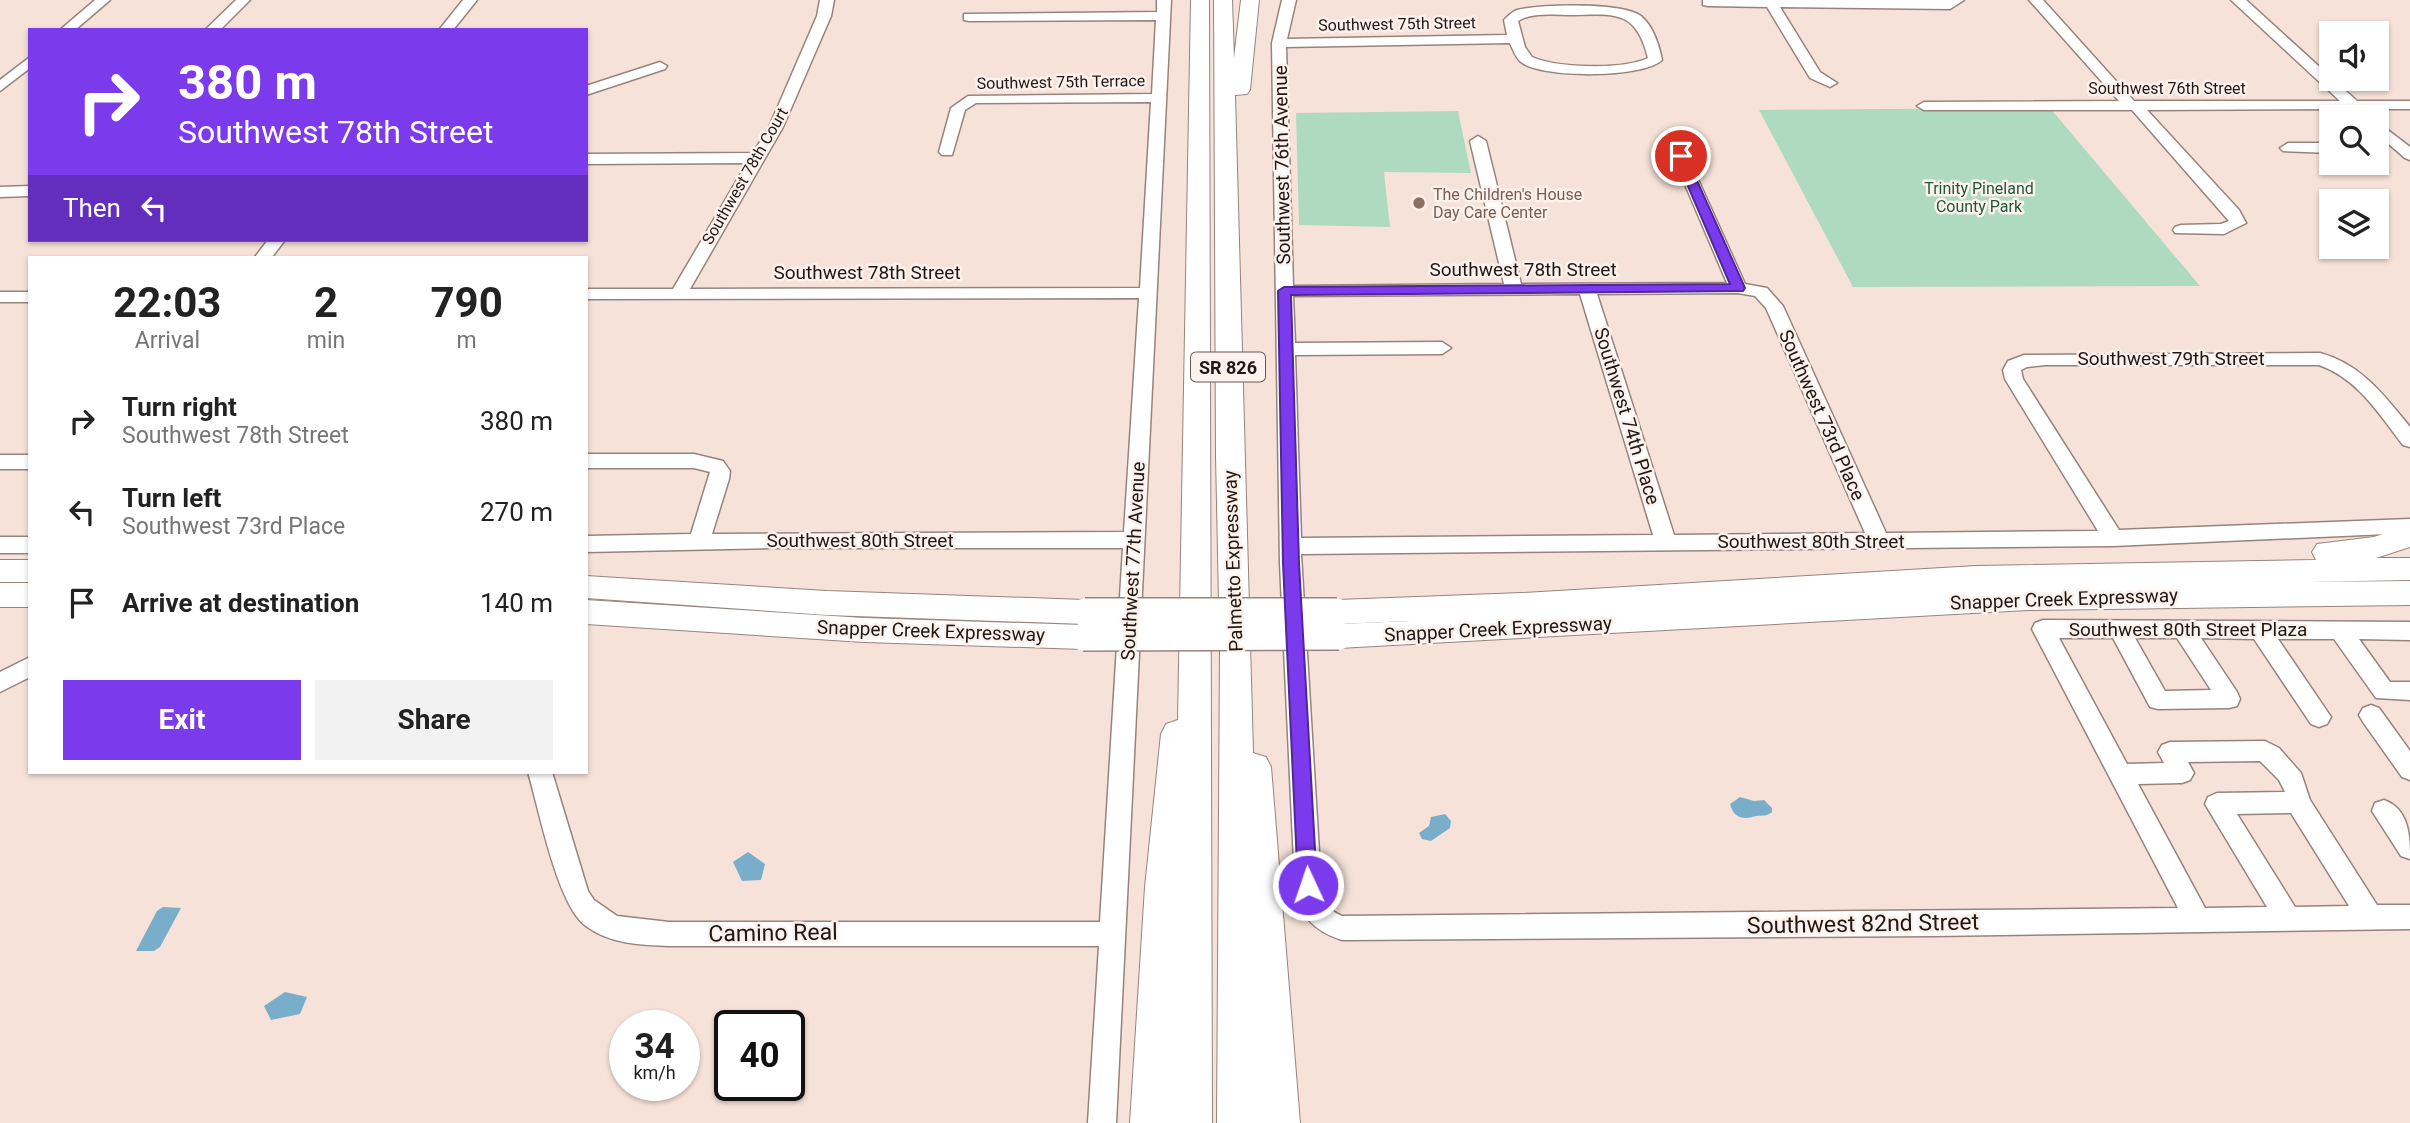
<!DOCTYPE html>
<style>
:root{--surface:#fff;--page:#f2f2f2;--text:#222;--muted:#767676;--accent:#7c3aed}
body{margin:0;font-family:Roboto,sans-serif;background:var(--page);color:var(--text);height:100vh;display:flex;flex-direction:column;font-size:26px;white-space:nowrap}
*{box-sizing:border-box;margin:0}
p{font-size:23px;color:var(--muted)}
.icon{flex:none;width:38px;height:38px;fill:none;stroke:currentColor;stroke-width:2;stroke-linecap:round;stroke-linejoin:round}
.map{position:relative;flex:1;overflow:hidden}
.details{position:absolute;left:28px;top:256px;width:560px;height:518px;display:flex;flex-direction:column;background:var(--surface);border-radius:0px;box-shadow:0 2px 5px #0004}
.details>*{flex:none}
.banner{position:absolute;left:28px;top:28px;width:560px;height:214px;border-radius:0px;box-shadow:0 2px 5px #0004;background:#7c3aed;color:#fff;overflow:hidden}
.buttons{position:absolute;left:2319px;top:21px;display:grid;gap:14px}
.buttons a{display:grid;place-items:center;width:70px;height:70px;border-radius:0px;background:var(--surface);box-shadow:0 2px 5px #0004;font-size:35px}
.speed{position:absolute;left:609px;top:1010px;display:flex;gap:14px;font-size:35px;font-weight:700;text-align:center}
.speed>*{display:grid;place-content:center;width:91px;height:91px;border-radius:50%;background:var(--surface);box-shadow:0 2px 5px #0004;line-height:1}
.speed small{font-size:18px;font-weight:400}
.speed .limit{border:4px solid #111;border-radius:10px;background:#fff;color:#111}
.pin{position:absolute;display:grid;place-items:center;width:60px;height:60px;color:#fff;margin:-30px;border:4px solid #fff;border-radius:50%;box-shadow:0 2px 7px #0007}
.me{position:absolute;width:77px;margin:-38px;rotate:357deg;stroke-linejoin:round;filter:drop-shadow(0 0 5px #0008)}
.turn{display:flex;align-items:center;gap:24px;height:147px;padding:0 35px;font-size:32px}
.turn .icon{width:91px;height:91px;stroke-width:2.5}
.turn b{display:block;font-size:49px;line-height:60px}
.then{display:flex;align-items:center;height:66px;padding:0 35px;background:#0003;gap:14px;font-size:26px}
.eta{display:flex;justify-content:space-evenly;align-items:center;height:119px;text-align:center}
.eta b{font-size:42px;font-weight:700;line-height:49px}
.primary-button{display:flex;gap:14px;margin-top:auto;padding:14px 35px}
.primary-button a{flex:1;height:80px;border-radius:0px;background:var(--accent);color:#fff;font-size:28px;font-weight:700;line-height:80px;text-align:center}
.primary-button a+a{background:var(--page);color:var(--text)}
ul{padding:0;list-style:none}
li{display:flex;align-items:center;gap:21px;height:91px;padding:0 35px}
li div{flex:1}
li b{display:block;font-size:26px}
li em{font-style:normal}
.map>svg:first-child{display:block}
</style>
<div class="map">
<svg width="2410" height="1123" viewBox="0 0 2410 1123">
<rect width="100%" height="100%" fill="#f6e2d9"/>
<g fill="#aedabf">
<polygon points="2050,108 2200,286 1853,287 1759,110"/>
<polygon points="1458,111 1471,173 1384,172 1390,227 1299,225 1296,113"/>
</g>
<g fill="#79aecb">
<path d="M1740,797L1754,801L1764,800L1772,808V812C1766,817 1763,815 1756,816C1744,820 1734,819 1730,804Z"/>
<polygon points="1445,814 1451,821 1450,828 1431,841 1422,839 1419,833 1429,826 1431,817"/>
<polygon points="748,852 765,864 761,880 742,881 733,862"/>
<polygon points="163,907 181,908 160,947 154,951 136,951 157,911"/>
<polygon points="285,992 307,997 300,1014 271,1020 264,1006"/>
</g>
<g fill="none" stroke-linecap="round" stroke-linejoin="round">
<defs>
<g id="minor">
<polygon points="95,0 110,0 75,30 60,30"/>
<polygon points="236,0 250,0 220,30 205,30"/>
<polygon points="463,0 477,0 453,30 439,30"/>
<path d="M820,0H834L831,16L783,127L690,289L1140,288L1151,102L976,103L965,110L952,155H942L939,152L951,108L968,96L1152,94L1156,20L969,21L964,20V14L1157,12V0H1171L1116,1123H1088L1099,946H669C641,945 610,944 586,926C557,905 539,809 528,772H552L588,891L594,900L617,916L669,922H1100L1123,548H772L586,552V536L691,534L710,472L694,468H586V454H694L723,461L730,471L729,479L712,534L1124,532L1139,298L586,299V289H673L747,163L586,164V154L753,153L769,127L817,16Z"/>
<path d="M1282,0H1296L1287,39L1507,35L1504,20C1508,16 1512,12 1517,10C1539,4 1623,2 1641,16C1653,26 1659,45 1662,60C1644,78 1542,79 1521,62C1516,58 1513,50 1510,43L1286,47L1293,286L1504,284L1470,141L1478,136L1486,141L1521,284L1727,283L1666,140L1674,135L1679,137L1745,284L1767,288L1783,306L1886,533L2098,531L2005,379L2003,370L2008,361L2024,355L2320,353C2361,364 2384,395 2410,427V447L2403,445C2379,414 2357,378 2319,365H2045L2027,367L2021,370L2023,379L2119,530L2410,519V533L2113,546L1301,554L1321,885C1323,900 1327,910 1342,916L2178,908L2032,629L2035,623L2043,620L2410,622V640L2359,639L2390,682H2410V700L2376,698L2334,639H2278L2331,717L2327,724L2319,727L2311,724L2254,639L2201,638L2237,692L2240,699L2237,706L2229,708L2158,709L2150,707L2113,638H2059L2127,764L2164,763L2158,752L2162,745L2170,742L2265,741L2279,748L2301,773L2310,800L2377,905H2410V929L1933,936L1342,940C1313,931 1299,915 1295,885L1280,563L1272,43ZM1571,15C1614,14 1636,9 1648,58C1623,70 1557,68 1532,57L1525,47L1518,21C1531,12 1555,15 1571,15ZM1738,293L1755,296L1766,308L1865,533L1674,535L1597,294ZM1580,294L1653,535L1301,538L1295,355L1442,354L1451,348L1442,342L1295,343L1293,296ZM2135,638H2177L2211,690L2165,691ZM2260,761L2279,780L2285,792L2217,793L2208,797L2205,804L2267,907L2205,908L2138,784L2182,783L2190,780L2194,773L2188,762ZM2291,813L2349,906L2295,907L2237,814Z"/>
<polygon points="1703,0 1964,0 1950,9 1780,7 1820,72 1837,83 1830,87 1810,78 1767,7 1708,6 1703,5"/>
<polygon points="2029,0 2043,0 2134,101 2340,101 2231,0 2246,0 2357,101 2410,101 2410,109 2365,109 2358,113 2350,109 2147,110 2239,210 2246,223 2224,234 2175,233 2173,230 2175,227 2181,225 2221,224 2229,221 2132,110 1924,110 1917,106 1924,102 2119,101"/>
<polygon points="30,57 30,68 0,91 0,80"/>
<polygon points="660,62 667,66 665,69 586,95 586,86"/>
<polygon points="2376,121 2410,147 2410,160 2405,158 2376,133"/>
<polygon points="2288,143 2331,143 2331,153 2283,151 2280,148"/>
<polygon points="30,186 30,196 0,197 0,187"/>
<polygon points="268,240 285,240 272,257 255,257"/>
<rect x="0" y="292" width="30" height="10"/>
<rect x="0" y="455" width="30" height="14"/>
<rect x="0" y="537" width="30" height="16"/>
<polygon points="30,657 30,677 0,692 0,672"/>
<polygon points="2371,705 2379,708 2410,751 2410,780 2402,777 2363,722 2359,715 2363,708"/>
<path d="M2384,800C2409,809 2410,836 2410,859L2401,856L2372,811L2375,803Z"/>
</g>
<g id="highway">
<polygon points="1191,0 1209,0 1212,1123 1130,1123 1145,887 1161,734 1166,724 1178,720"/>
<polygon points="1214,0 1232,0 1234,58 1241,0 1259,0 1250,90 1247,94 1235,95 1253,753 1266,757 1271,767 1300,1123 1217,1123 1220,650 1216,456"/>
<polygon points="2410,525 2410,547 2376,558 2410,558 2410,580 2306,582 2410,581 2410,605 2028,610 1339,648 1328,645 1323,636 1328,627 1339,624 1459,619 1337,624 1326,620 1322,612 1326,604 1337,600 1522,593 1976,566 2316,560 2312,552 2317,544 2374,537"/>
<rect x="0" y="560" width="30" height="22"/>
<polygon points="586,576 827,591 1085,600 1096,604 1100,612 1096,620 1085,624 827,615 586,598"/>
<rect x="0" y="583" width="30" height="24"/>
<polygon points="586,600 864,618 1083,625 1094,628 1099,637 1094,646 1083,649 864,642 586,624"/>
</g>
</defs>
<use href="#minor" stroke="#96847c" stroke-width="3"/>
<use href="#highway" stroke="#96847c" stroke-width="2"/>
<use href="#minor" fill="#fff" fill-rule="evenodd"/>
<use href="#highway" fill="#fff" fill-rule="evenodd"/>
<defs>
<g id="highway-bridge">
<polyline points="1085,612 1337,612"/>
<polyline points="1083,637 1339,636"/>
</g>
</defs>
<use href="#highway-bridge" stroke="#96847c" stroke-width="30" stroke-linecap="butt"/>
<use href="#highway-bridge" stroke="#fff" stroke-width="27"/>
</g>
<polygon fill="#7c3aed" stroke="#51269a" stroke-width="2" points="1681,153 1686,156 1745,288 1743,291 1291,295 1299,563 1317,885 1315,892 1308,894 1301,892 1298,885 1283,563 1278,291 1284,287 1730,284 1675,156"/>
<circle fill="#8d6e63" stroke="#fdf1ec" stroke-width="2.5" cx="1419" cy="203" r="7"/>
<g text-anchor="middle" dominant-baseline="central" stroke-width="5" stroke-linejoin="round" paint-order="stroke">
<g font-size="16" fill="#1f1815" stroke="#fdf1ec">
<text transform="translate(1397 24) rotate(-1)">Southwest 75th Street</text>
<text transform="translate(1061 82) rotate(-1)">Southwest 75th Terrace</text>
<text x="2167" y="88">Southwest 76th Street</text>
<text transform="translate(745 176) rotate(-60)">Southwest 78th Court</text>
</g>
<g font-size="16" fill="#1c593b" stroke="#fdf1ec">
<text x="1979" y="188">Trinity Pineland<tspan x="1979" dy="18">County Park</tspan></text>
</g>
<g font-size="16" fill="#785e54" stroke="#fdf1ec" text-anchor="start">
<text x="1433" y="194">The Children's House<tspan x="1433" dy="18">Day Care Center</tspan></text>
</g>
<rect fill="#fdf1ec" stroke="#625956" stroke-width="2" x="1191" y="352.5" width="74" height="29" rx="5"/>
<g font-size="18" font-weight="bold" fill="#1f1815">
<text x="1228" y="367">SR 826</text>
</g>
<g font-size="19" fill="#1f1815" stroke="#fdf1ec">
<text transform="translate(1282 165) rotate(-91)">Southwest 76th Avenue</text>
<text x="1523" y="269">Southwest 78th Street</text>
<text x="867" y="272">Southwest 78th Street</text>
<text x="2171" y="358">Southwest 79th Street</text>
<text transform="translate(1822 415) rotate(66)">Southwest 73rd Place</text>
<text transform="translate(1627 416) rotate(73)">Southwest 74th Place</text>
<text x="860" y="540">Southwest 80th Street</text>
<text x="1811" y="541">Southwest 80th Street</text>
<text transform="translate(1133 561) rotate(-87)">Southwest 77th Avenue</text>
<text transform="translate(1233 561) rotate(-92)">Palmetto Expressway</text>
<text transform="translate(2064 599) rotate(-2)">Snapper Creek Expressway</text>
<text transform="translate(1498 629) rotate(-3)">Snapper Creek Expressway</text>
<text x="2188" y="629">Southwest 80th Street Plaza</text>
<text transform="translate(931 631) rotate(2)">Snapper Creek Expressway</text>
</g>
<g font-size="23" fill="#1f1815" stroke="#fdf1ec">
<text transform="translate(1863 924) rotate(-1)">Southwest 82nd Street</text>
<text transform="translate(773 933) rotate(-1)">Camino Real</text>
</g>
</g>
</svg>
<div class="buttons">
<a><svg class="icon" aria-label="sound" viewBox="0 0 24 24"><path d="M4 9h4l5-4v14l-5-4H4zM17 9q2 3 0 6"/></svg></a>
<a><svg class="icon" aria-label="search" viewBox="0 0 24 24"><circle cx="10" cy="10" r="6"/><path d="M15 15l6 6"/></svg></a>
<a><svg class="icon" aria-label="layers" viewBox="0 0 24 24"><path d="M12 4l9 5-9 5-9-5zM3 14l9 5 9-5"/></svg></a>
</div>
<div class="speed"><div>34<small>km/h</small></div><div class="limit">40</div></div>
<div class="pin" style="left:1681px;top:156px;background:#d93025"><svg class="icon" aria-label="arrive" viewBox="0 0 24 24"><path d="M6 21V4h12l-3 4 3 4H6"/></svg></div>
<svg class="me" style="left:1308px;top:885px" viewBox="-20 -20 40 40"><circle r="17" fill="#7c3aed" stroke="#fff" stroke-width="3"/><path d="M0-11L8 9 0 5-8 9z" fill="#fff"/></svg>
<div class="banner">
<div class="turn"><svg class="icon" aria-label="right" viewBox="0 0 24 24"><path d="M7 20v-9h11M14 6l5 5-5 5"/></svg><div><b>380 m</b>Southwest 78th Street</div></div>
<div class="then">Then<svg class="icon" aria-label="left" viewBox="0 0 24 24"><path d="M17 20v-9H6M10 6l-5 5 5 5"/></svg></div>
</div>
<section class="details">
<div class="eta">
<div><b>22:03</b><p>Arrival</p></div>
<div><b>2</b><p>min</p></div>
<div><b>790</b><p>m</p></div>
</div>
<ul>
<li><svg class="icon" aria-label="right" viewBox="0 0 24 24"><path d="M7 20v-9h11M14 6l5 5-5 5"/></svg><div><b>Turn right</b><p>Southwest 78th Street</p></div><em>380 m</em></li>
<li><svg class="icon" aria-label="left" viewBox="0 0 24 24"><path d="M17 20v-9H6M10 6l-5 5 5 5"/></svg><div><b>Turn left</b><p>Southwest 73rd Place</p></div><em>270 m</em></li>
<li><svg class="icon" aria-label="arrive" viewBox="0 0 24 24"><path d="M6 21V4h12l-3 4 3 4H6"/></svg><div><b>Arrive at destination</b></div><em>140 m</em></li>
</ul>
<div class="primary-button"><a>Exit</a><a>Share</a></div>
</section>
</div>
